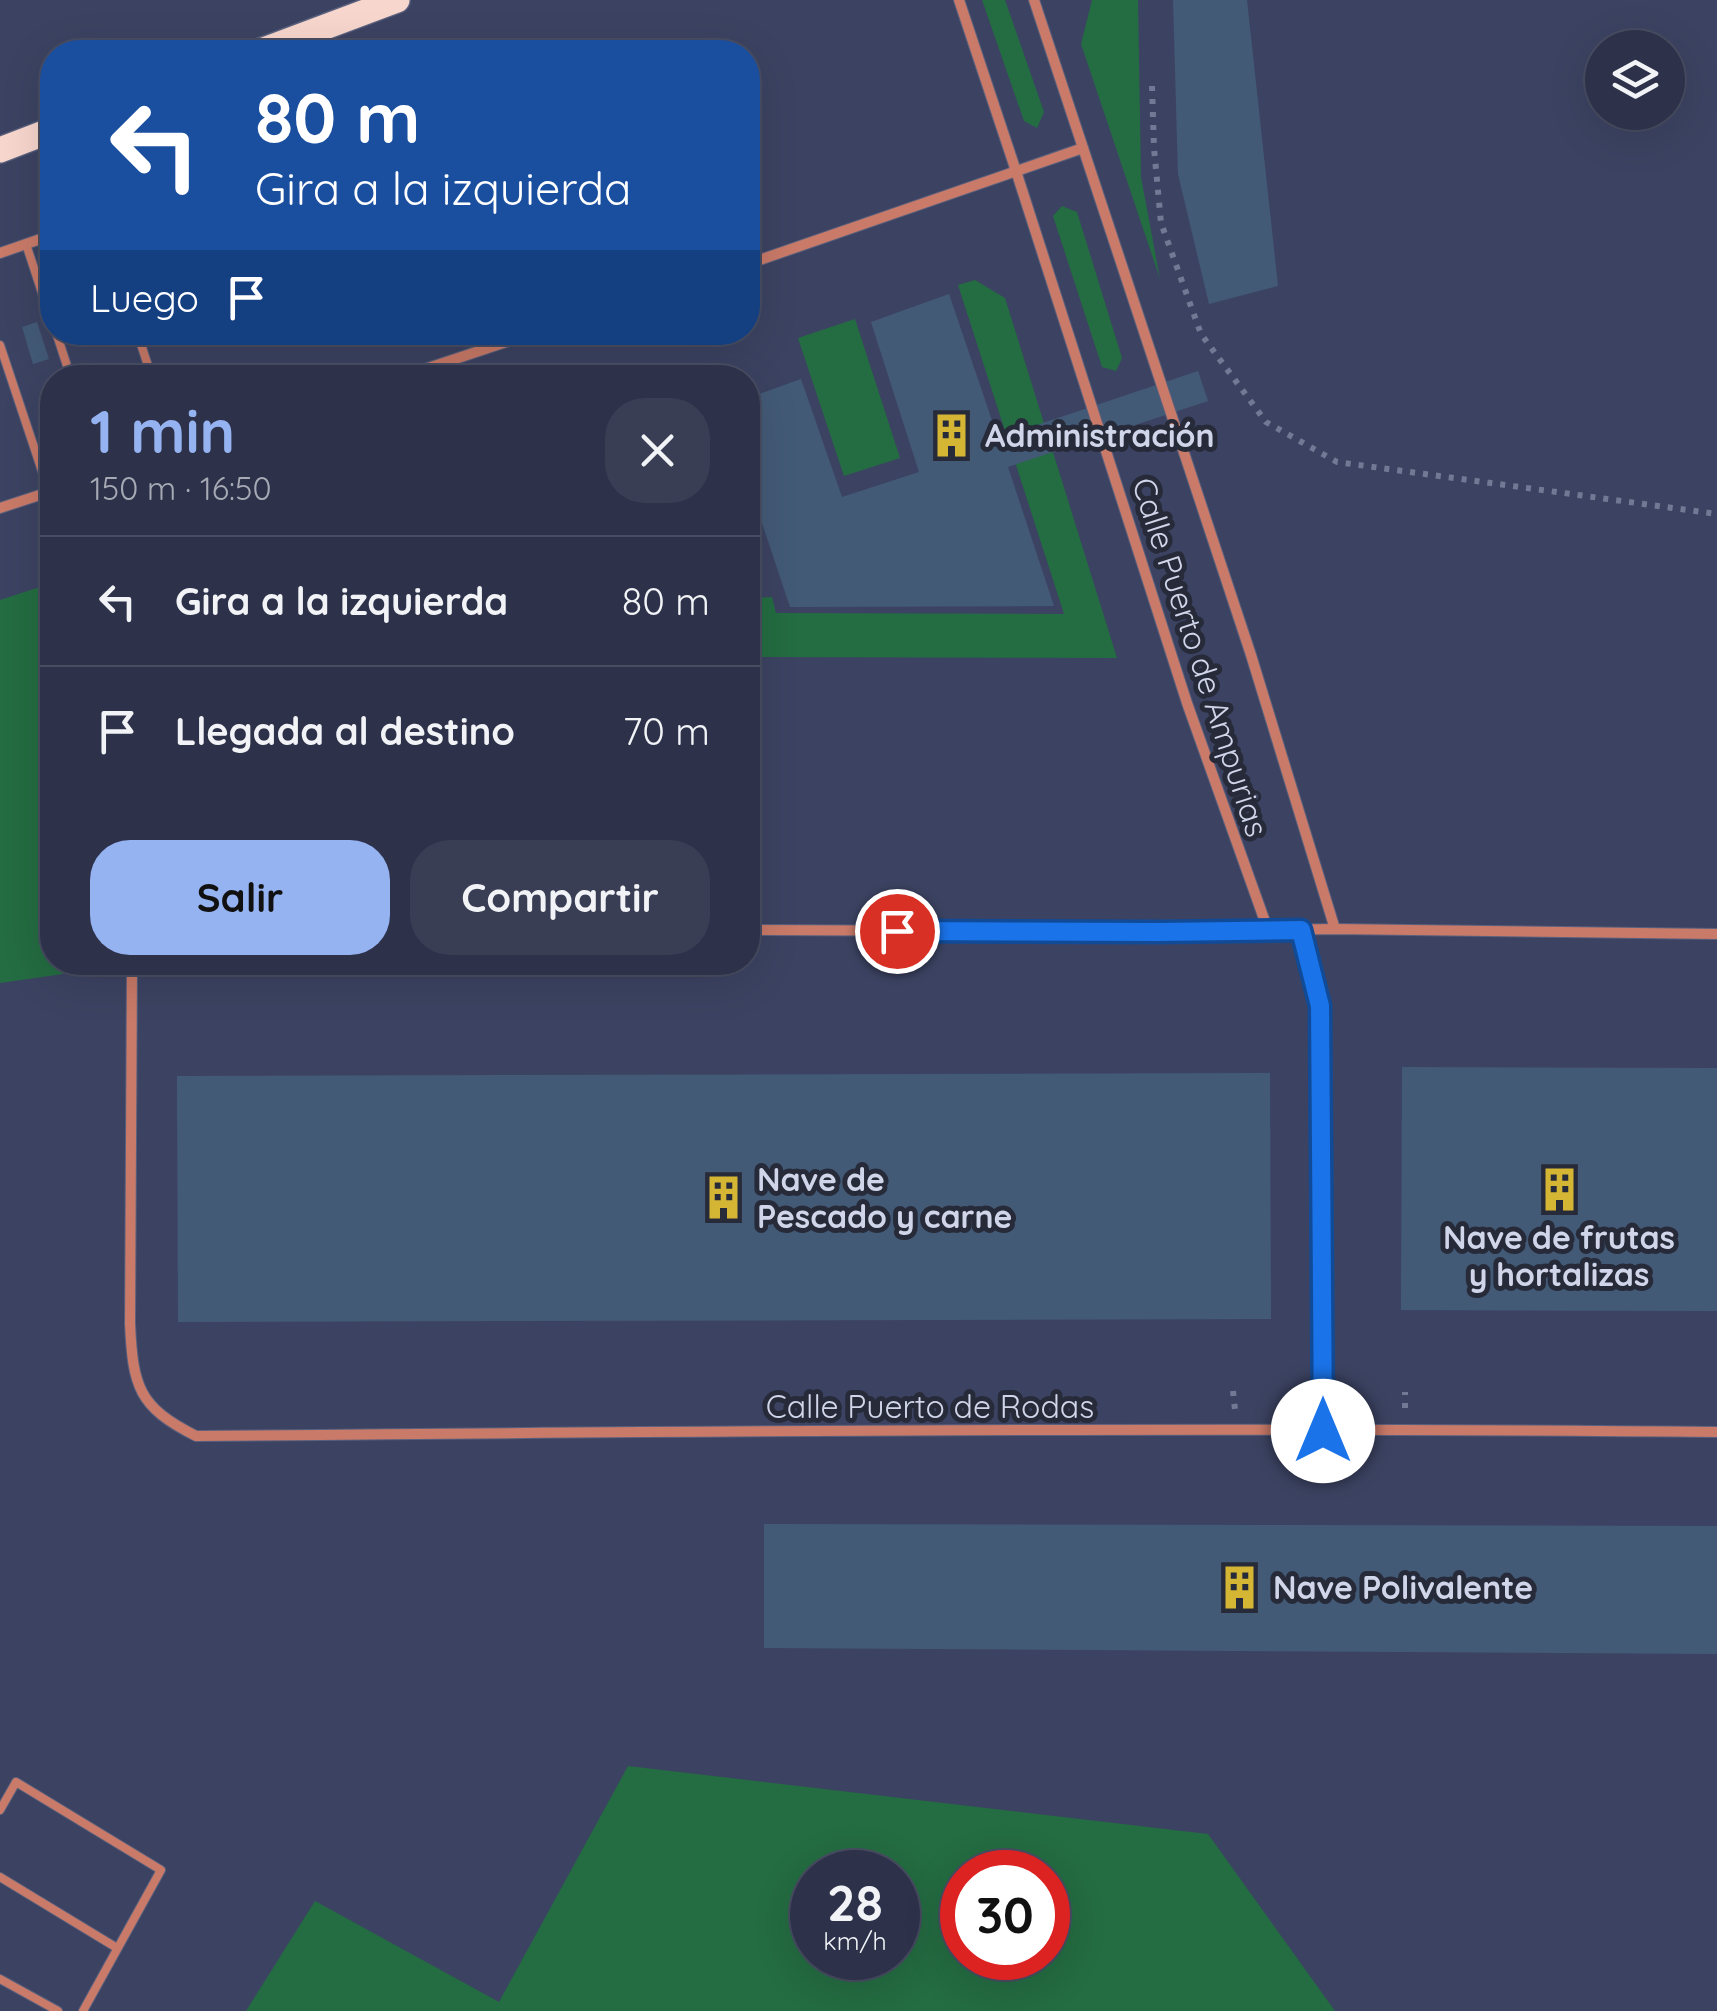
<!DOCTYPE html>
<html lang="es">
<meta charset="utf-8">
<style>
:root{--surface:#2d324a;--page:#393e54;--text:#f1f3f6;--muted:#a7aab5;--line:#484d62;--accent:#95b2f1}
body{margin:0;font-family:Quicksand,sans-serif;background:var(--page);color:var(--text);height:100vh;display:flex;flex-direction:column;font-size:38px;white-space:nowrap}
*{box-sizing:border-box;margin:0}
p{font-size:32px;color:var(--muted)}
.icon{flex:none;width:55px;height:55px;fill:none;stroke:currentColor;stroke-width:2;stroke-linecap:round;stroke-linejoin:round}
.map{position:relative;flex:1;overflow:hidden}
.sheet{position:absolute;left:40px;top:365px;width:720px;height:610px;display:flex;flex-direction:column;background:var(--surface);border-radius:40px;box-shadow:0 10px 40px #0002,0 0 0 2px var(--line)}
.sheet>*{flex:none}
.hud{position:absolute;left:40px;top:40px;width:720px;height:305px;border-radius:40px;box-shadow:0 10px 40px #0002,0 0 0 2px var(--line);background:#1a4fa0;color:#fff;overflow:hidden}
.buttons{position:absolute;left:1585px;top:30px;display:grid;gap:20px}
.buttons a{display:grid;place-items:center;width:100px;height:100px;border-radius:50%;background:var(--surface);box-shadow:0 10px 40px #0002,0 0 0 2px var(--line);font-size:50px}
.speed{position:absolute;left:790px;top:1850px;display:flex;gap:20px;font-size:50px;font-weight:700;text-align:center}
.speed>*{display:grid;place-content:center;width:130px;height:130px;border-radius:50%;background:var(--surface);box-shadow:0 10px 40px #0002,0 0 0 2px var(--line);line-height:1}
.speed small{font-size:25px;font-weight:400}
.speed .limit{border:15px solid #d22;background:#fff;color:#111}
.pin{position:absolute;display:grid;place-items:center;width:85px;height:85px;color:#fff;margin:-42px;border:5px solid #fff;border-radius:50%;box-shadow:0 2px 10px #0007}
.me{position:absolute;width:110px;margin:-55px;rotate:0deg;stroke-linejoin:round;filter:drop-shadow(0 0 8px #0008)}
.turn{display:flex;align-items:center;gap:35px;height:210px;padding:0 50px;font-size:45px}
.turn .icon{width:130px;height:130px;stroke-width:2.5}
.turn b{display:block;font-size:70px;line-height:85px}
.then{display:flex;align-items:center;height:95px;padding:0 50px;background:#0003;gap:20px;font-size:38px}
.round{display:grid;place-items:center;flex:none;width:105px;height:105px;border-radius:40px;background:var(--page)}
.head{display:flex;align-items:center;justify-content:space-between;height:170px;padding:0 50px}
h1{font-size:60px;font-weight:700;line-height:75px;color:var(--accent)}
.cta{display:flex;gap:20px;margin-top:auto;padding:20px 50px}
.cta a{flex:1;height:115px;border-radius:40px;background:var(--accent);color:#111;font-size:40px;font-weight:700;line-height:115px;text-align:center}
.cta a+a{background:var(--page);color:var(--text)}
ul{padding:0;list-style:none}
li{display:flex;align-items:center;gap:30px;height:130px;padding:0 50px;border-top:2px solid var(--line)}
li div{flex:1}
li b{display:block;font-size:38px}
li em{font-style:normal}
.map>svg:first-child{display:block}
</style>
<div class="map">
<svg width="1717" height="2011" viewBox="0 0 1717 2011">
<rect width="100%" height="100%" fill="#3c4362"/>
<g fill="#246c42" fill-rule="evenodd">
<polygon points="982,0 1005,0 1044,112 1037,128 1024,121"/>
<polygon points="1092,0 1138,0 1141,177 1160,279 1081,44"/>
<polygon points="1062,206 1077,212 1122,358 1116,371 1102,367 1053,216"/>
<polygon points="975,280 1005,298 1117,658 748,657 748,598 772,597 776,613 1064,614 958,285"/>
<polygon points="855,319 900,458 844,476 798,338"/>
<polygon points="52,583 52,962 69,963 63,974 0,983 0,600"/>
<path d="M628,1766L1208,1834L1335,2011H246L315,1901L499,2002ZM812,1872H898V1958H812ZM962,1872H1048V1958H962Z"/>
</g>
<g fill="#435a77">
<polygon points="1173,0 1247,0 1278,286 1209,304 1178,174"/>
<polygon points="949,294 998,438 1198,371 1208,401 1008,467 1054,606 790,607 748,481 748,398 801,379 842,497 919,472 871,322"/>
<polygon points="37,322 49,359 33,364 22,327"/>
<polygon points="1402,1067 1717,1068 1717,1311 1401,1310"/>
<polygon points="1270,1073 1271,1319 178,1322 177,1076"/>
<polygon points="764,1524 1717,1526 1717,1654 764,1648"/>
</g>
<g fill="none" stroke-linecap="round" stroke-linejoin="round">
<defs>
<g id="lane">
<polyline points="26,244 52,323"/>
<polyline points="56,332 71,378"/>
<polyline points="137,332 152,378"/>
<polyline points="0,345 49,492"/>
<polyline points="0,1810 16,1782 161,1870 83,2011"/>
<polyline points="0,1877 117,1948"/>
<polyline points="0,1979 58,2011"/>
</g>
<g id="street">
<polyline points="959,0 1016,171 1187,703 1268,930"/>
<polyline points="1034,0 1251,655 1335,929"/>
<polyline points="0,253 52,235"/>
<polyline points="748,264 1083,148"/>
<polyline points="398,378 536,332"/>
<polyline points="0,508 52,491"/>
<polyline points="748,930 1158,932 1335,929 1717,934"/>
<polyline points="1301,930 1320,1005 1323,1431"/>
<path d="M132,962L130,1324C133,1386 138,1407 196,1436C703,1431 1210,1427 1717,1432"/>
</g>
<g id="primary">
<polyline points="258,52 397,0"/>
<polyline points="0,150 52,130"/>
</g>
</defs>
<use href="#lane" stroke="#5a607d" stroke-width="10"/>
<use href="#street" stroke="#5a607d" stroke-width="12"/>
<use href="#primary" stroke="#5a607d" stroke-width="28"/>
<g stroke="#727994" stroke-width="6" stroke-dasharray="5 8" stroke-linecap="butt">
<polyline points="1152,86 1154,148 1161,223 1201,334 1266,422 1337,462 1717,514"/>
<polyline points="1233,1391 1235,1410"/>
<polyline points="1405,1408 1405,1392"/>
</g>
<use href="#lane" stroke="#c97a68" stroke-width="8"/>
<use href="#street" stroke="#c97a68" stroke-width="10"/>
<use href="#primary" stroke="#f7d6cd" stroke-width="25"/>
</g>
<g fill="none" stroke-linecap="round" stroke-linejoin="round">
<defs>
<polyline id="route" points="897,931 1158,932 1301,930 1320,1006 1323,1431"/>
</defs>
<use href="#route" stroke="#114b97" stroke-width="25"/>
<use href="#route" stroke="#1a73e8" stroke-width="18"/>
</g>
<defs>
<symbol id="building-bare" viewBox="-9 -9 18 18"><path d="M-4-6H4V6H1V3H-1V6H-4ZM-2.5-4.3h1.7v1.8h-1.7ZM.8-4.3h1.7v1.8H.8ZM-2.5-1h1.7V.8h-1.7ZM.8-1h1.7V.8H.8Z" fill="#d5b534" stroke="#272b39" stroke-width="2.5" paint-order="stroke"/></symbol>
</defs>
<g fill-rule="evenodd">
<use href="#building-bare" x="920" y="404" width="63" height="63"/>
<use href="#building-bare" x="1528" y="1158" width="63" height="63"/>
<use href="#building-bare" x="692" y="1166" width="63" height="63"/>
<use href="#building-bare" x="1208" y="1556" width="63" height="63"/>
</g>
<g text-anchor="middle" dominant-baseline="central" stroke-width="10" stroke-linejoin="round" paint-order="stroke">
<g font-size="32" font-weight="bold" fill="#d0d5e9" stroke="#272b39" text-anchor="start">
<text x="985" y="435">Administración</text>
<text x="757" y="1179">Nave de<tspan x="757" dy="37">Pescado y carne</tspan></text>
<text x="1559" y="1237" text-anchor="middle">Nave de frutas<tspan x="1559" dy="37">y hortalizas</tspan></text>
<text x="1273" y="1587">Nave Polivalente</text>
</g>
<g font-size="32" fill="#d0d5e9" stroke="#272b39">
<text transform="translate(1201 657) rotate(72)">Calle Puerto de Ampurias</text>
<text x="930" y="1406">Calle Puerto de Rodas</text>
</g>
</g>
</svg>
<div class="buttons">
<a><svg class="icon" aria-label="layers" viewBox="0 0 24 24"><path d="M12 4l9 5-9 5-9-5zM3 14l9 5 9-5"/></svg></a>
</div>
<div class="speed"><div>28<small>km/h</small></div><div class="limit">30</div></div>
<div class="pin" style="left:897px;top:931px;background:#d93025"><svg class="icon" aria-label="arrive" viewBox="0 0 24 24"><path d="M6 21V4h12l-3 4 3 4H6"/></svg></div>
<svg class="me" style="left:1323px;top:1431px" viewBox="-20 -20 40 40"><circle r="19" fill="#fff"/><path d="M0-13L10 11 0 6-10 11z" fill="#1a73e8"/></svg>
<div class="hud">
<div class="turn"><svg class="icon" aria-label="left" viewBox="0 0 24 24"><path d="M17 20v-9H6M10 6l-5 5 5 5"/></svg><div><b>80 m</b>Gira a la izquierda</div></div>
<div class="then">Luego<svg class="icon" aria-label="arrive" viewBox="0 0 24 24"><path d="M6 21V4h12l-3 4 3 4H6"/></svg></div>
</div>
<section class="sheet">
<div class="head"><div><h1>1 min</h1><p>150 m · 16:50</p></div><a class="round"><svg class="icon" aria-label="close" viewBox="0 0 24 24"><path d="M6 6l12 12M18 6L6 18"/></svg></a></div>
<ul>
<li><svg class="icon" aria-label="left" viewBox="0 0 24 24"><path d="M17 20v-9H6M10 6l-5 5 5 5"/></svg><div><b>Gira a la izquierda</b></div><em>80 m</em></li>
<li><svg class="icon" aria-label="arrive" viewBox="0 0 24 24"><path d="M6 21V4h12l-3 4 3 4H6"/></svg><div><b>Llegada al destino</b></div><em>70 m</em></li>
</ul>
<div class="cta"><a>Salir</a><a>Compartir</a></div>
</section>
</div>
